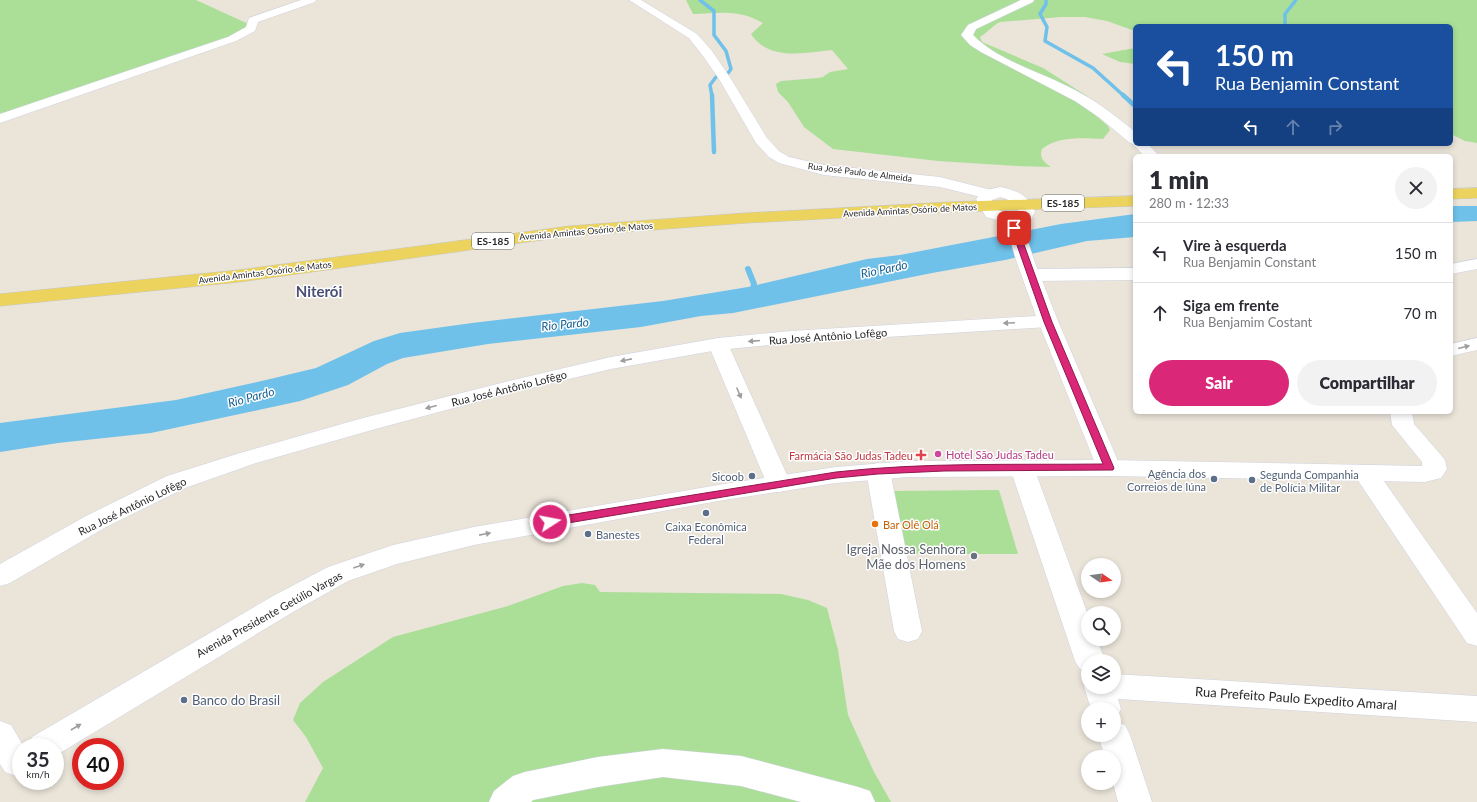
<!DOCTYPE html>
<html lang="pt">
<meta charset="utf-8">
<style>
:root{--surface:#fff;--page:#f2f2f3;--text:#2b2b33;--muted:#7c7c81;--line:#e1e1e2;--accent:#db2777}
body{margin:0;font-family:Lato,sans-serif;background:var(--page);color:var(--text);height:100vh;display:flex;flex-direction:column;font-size:15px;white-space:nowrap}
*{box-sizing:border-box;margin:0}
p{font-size:13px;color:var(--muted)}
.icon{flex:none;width:22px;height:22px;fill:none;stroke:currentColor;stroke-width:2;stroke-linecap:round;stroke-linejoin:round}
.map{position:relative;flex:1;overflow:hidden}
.panel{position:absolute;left:1133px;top:154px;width:320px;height:260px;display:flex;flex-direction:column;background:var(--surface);border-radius:6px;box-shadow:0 2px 6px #0003}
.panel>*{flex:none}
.top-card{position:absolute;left:1133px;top:24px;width:320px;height:122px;border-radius:6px;box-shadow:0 2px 6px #0003;background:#1a4fa0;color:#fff;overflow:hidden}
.needle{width:26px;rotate:103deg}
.tools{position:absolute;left:1081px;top:558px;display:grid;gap:8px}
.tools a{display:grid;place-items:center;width:40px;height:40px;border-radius:50%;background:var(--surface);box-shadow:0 2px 6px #0003;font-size:20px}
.speed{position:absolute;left:12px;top:738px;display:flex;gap:8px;font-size:20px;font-weight:700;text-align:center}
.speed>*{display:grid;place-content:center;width:52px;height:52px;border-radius:50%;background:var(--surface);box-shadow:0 2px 6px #0003;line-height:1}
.speed small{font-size:10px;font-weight:400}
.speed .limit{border:6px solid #d22;background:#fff;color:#111}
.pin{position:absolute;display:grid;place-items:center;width:34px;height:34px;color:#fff;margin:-17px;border-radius:8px;box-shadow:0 2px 6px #0006}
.me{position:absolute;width:44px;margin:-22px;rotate:79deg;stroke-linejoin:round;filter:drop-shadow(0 0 3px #0008)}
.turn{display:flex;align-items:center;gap:14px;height:84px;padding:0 16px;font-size:18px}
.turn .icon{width:52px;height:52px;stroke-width:2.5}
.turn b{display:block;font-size:28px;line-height:34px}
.lanes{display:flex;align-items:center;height:38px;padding:0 16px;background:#0003;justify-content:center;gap:20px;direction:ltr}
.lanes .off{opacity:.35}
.round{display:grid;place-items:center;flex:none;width:42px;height:42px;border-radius:21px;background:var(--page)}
.summary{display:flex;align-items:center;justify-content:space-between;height:68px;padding:0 16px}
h1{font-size:24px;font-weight:800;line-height:30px}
.button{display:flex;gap:8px;margin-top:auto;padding:8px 16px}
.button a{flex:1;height:46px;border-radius:24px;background:var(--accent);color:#fff;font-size:16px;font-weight:800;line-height:46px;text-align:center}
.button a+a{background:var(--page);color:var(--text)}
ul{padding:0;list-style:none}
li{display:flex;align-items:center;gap:12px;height:60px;padding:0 16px;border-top:1px solid var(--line)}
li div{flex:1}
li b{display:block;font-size:15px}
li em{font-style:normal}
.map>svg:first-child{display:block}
</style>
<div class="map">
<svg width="1477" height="802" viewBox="0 0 1477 802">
<rect width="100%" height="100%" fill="#eae4d9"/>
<g fill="#abdf97">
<polygon points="0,0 196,0 255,27 256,29 0,121"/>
<path d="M686,0H1477V143L1465,141L1451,134V26H1135V31L1107,21L1085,17H1061L1000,22C992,26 988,32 980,37L982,42L1043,68L1087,96L1089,99V110L1108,126L1110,130L1103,139C1083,138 1058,136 1042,149C1039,158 1044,162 1051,167L1017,166L938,161L833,149L804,127L788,102L778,92L776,84L781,81L818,78L823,77L830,72L848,69L832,50C805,53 768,61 751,34L763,23C739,9 719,13 693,14Z"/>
<polygon points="1135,48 1135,64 1120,62 1102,54"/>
<polygon points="999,490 1018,554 904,554 893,491"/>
<polygon points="582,583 595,585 600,592 781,594 808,600 827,608 838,650 848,715 873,770 891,802 305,802 323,768 306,737 293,720 300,703 323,682 393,637 508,606 563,586"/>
</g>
<g fill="#6fc1ea">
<polygon points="1451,206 1477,206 1477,221 1451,222"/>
<polygon points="1135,214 1135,237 1087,241 1005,260 932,273 733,313 701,316 641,327 488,344 403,358 387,364 348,385 300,401 151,433 58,443 0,452 0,423 176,400 266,380 316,368 374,341 400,333 472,323 663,301 748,287 867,259 900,255 1061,224"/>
</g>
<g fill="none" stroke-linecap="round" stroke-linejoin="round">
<g stroke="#6fc1ea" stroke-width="3.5">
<polyline points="700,0 714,11 714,35 726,51 731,69 728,73"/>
<polyline points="1046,0 1046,4 1040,14 1047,27 1045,41 1093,68 1124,96"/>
<polyline points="1285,26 1285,14 1296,0"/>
<polyline points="712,96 710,85 716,77"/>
</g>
<g stroke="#6fc1ea" stroke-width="4.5">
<polyline points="712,95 714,152"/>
<polyline points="1123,95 1135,106"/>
</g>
<polyline stroke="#6fc1ea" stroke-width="6" points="748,269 754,284 752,295"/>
<defs>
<g id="minor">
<polygon points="301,0 316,0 315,2 258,22 255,31 236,41 0,123 0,114 228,37 246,27 249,18"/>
<polygon points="629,0 641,0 697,34 712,51 731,79 767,138 779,151 789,157 824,165 940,177 995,191 997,194 995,197 989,199 940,187 824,175 779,163 769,157 756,143 719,79 703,56 689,38"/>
<path d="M1021,0H1034L1033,2L976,29L973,35C996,59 1037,71 1067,86C1092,98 1114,114 1135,132V144H1148L1159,156H1144L1133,144L1130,143L1100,118L1075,101L981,52L970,45L961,35L968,25Z"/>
<polygon points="1477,259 1477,269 1451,274 1451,264"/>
<polygon points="1135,268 1135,280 1031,281 1025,279 1022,275 1025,271 1031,269"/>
<polygon points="1048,315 1055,317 1058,321 1121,468 1117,474 1109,476 1101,474 1097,468 1038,321 1041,317"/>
<polygon points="718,338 725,340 728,344 791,484 788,490 779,492 770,490 767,484 708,344 711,340"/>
<polygon points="1022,460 1030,462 1034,468 1088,615 1088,639 1097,639 1105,661 1088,661 1088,672 1080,669 1075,661 1010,468 1014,462"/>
<polygon points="878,463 886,465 890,471 922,631 918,639 908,642 898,639 894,631 866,471 870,465"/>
<polygon points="1365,465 1374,467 1477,613 1477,646 1467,643 1353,473 1356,467"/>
<polygon points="1114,674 1477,696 1477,722 1118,699 1121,709 1117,718 1114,719 1114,709 1091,709 1084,687 1088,679 1088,687 1114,687"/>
<polygon points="1114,721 1125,725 1130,735 1152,802 1118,802 1113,783 1114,783 1114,757 1105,757 1098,735 1114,735"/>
<polygon points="663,749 741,756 858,787 870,791 875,802 801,802 741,786 663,777 598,787 533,800 531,802 489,802 494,791 513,776 525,772 598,757"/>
</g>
<g id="tertiary">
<path d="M1000,187C1017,190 1029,196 1035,212L1031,220L1021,221L1034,260L1058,321L1055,325L1048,327L791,343L718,350L611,369L510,393L379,428L256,463L185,488L106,527L10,583L0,586V564L88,515L167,476L240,453L363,418L505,382L611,357L718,338L791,331L1036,316L1016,260L1005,222L986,217L976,199L983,191ZM1000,197C1009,199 1015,203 1019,212L1010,213L998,210L992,200Z"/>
<polygon points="1477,338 1477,350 1451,356 1451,344"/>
<polygon points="1390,412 1412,412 1414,424 1441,455 1445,460 1447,469 1441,478 1425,482 1109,476 909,477 836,483 724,500 474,545 397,564 348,581 293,612 55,756 55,747 27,747 32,737 273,596 328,567 393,545 474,527 724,484 836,467 909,461 1109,460 1422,466 1422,462 1392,425"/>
<polygon points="0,721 11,725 24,747 21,747 21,775 16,776 5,772 0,764"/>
</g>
<g id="primary">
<polygon points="1477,188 1477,198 1451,199 1451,189"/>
<polygon points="1135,196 1135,206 951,212 746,223 570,236 239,282 0,306 0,294 239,270 570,226 746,213 951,202"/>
</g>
</defs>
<use href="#minor" stroke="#cfd1e1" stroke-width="1"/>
<use href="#tertiary" stroke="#cfd1e1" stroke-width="1"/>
<use href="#primary" stroke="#c7c7c7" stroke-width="1"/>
<use href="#minor" fill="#fff" fill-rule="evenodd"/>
<use href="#tertiary" fill="#fff" fill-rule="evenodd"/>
<use href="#primary" fill="#ebd35d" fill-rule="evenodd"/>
</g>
<defs><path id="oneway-solid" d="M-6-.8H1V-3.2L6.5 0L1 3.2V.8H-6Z"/></defs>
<g fill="#9e9e9e">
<use href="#oneway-solid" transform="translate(1009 323) rotate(177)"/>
<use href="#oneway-solid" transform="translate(754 341) rotate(175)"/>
<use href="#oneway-solid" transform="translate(1464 347) rotate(-14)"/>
<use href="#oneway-solid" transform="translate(626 360) rotate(169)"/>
<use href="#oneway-solid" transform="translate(739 393) rotate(67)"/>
<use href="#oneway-solid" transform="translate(431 407) rotate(165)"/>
<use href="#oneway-solid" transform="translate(485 534) rotate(-11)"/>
<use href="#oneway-solid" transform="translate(359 566) rotate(-19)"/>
<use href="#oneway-solid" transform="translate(76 727) rotate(-30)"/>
</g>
<path fill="#db2777" stroke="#8e194d" d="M1014,226L1018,228L1052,322L1114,468L1113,470L944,471L878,474L836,478L550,526L546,524L544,522L546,519L550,518L836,472C925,462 1014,465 1103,464L1044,322L1011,228Z"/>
<circle fill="#d1479c" stroke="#fff" stroke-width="1.5" cx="938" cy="454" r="4"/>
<path fill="#e0444e" stroke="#fff" stroke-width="1.5" d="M919 449h4v4h4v4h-4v4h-4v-4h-4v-4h4z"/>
<g fill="#5c6f8a" stroke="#fff" stroke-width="1.5">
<circle cx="752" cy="476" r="4"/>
<circle cx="1214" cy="479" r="4"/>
<circle cx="1252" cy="480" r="4"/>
<circle cx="706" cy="513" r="4"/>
<circle cx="588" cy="534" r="4"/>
<circle cx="184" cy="700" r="4"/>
</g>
<circle fill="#e8710a" stroke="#fff" stroke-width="1.5" cx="875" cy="524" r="4"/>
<circle fill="#6b7280" stroke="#fff" stroke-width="1.5" cx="974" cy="556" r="4"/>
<g text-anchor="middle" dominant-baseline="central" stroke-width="3" stroke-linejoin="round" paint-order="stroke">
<g font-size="9" fill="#282828" stroke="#fff">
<text transform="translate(860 172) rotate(7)">Rua José Paulo de Almeida</text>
<text transform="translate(910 210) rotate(-3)">Avenida Amintas Osório de Matos</text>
<text transform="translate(586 231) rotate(-5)">Avenida Amintas Osório de Matos</text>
<text transform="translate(265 272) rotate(-7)">Avenida Amintas Osório de Matos</text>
</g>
<g fill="#fff" stroke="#686868" stroke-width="1">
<rect x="1042" y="195" width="42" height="16" rx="3"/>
<rect x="472" y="233" width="42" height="16" rx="3"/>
</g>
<g font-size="10" font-weight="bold" fill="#282828">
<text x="1063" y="203">ES-185</text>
<text x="493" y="241">ES-185</text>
</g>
<g font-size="11" fill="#282828" stroke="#fff">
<text transform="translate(828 336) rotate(-4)">Rua José Antônio Lofêgo</text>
<text transform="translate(509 388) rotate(-14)">Rua José Antônio Lofêgo</text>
<text transform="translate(132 506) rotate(-26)">Rua José Antônio Lofêgo</text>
<text transform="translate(269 614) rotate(-29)">Avenida Presidente Getúlio Vargas</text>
</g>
<g font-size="11" fill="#b23c85" stroke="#fff" text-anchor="start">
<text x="946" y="454">Hotel São Judas Tadeu</text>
</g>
<g font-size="11" fill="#be3a42" stroke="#fff" text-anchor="end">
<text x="913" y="455">Farmácia São Judas Tadeu</text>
</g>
<g font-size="11" fill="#4e5e75" stroke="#fff" text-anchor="end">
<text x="1206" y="473">Agência dos<tspan x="1206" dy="13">Correios de Iúna</tspan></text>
<text x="1260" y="474" text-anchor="start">Segunda Companhia<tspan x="1260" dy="13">de Polícia Militar</tspan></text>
<text x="744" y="476">Sicoob</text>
<text x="706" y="526" text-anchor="middle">Caixa Econômica<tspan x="706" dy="13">Federal</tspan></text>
<text x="596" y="534" text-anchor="start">Banestes</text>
</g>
<g font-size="11" fill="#c56008" stroke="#fff" text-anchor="start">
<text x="883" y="524">Bar Olê Olá</text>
</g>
<g font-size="12" font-style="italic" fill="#115e92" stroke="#fff">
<text transform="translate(884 269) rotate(-12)">Rio Pardo</text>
<text transform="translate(565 324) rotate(-6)">Rio Pardo</text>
<text transform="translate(251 397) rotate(-15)">Rio Pardo</text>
</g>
<g font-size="13" fill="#5b616d" stroke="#fff" text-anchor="end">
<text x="966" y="549">Igreja Nossa Senhora<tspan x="966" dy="15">Mãe dos Homens</tspan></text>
</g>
<g font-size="13" fill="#282828" stroke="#fff">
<text transform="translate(1296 698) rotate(4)">Rua Prefeito Paulo Expedito Amaral</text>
</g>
<g font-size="13" fill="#4e5e75" stroke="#fff" text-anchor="start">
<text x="192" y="700">Banco do Brasil</text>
</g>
<g font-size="15" font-weight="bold" fill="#4a4f76" stroke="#fff">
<text x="319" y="291">Niterói</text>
</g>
</g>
</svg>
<div class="tools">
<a><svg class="needle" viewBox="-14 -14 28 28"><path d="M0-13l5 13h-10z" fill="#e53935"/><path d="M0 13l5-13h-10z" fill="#7c7c81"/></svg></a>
<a><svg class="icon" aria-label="search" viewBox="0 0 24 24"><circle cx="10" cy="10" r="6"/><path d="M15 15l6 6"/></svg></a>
<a><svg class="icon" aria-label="layers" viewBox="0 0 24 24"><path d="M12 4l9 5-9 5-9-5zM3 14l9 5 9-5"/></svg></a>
<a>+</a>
<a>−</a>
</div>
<div class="speed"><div>35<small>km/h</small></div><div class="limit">40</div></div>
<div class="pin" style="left:1014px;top:228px;background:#d93025"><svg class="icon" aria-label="arrive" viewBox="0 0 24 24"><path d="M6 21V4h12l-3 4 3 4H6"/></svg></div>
<svg class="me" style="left:550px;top:522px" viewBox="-20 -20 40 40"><circle r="17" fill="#db2777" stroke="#fff" stroke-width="3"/><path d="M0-11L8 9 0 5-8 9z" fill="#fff"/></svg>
<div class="top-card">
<div class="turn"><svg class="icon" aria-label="left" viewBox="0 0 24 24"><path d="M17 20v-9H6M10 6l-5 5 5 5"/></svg><div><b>150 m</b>Rua Benjamin Constant</div></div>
<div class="lanes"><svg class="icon" aria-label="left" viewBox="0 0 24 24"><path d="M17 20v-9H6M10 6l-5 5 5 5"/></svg><svg class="icon off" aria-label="ahead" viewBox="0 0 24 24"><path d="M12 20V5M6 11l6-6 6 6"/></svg><svg class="icon off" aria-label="right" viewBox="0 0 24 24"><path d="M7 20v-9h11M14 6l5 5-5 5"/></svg></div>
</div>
<section class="panel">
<div class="summary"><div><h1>1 min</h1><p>280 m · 12:33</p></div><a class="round"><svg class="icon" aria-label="close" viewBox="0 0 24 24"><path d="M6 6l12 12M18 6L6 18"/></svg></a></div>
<ul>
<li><svg class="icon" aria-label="left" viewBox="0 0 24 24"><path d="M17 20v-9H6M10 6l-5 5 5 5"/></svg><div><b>Vire à esquerda</b><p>Rua Benjamin Constant</p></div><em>150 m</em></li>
<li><svg class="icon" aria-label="ahead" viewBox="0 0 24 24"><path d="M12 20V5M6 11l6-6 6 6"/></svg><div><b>Siga em frente</b><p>Rua Benjamim Costant</p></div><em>70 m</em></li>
</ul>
<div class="button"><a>Sair</a><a>Compartilhar</a></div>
</section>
</div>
